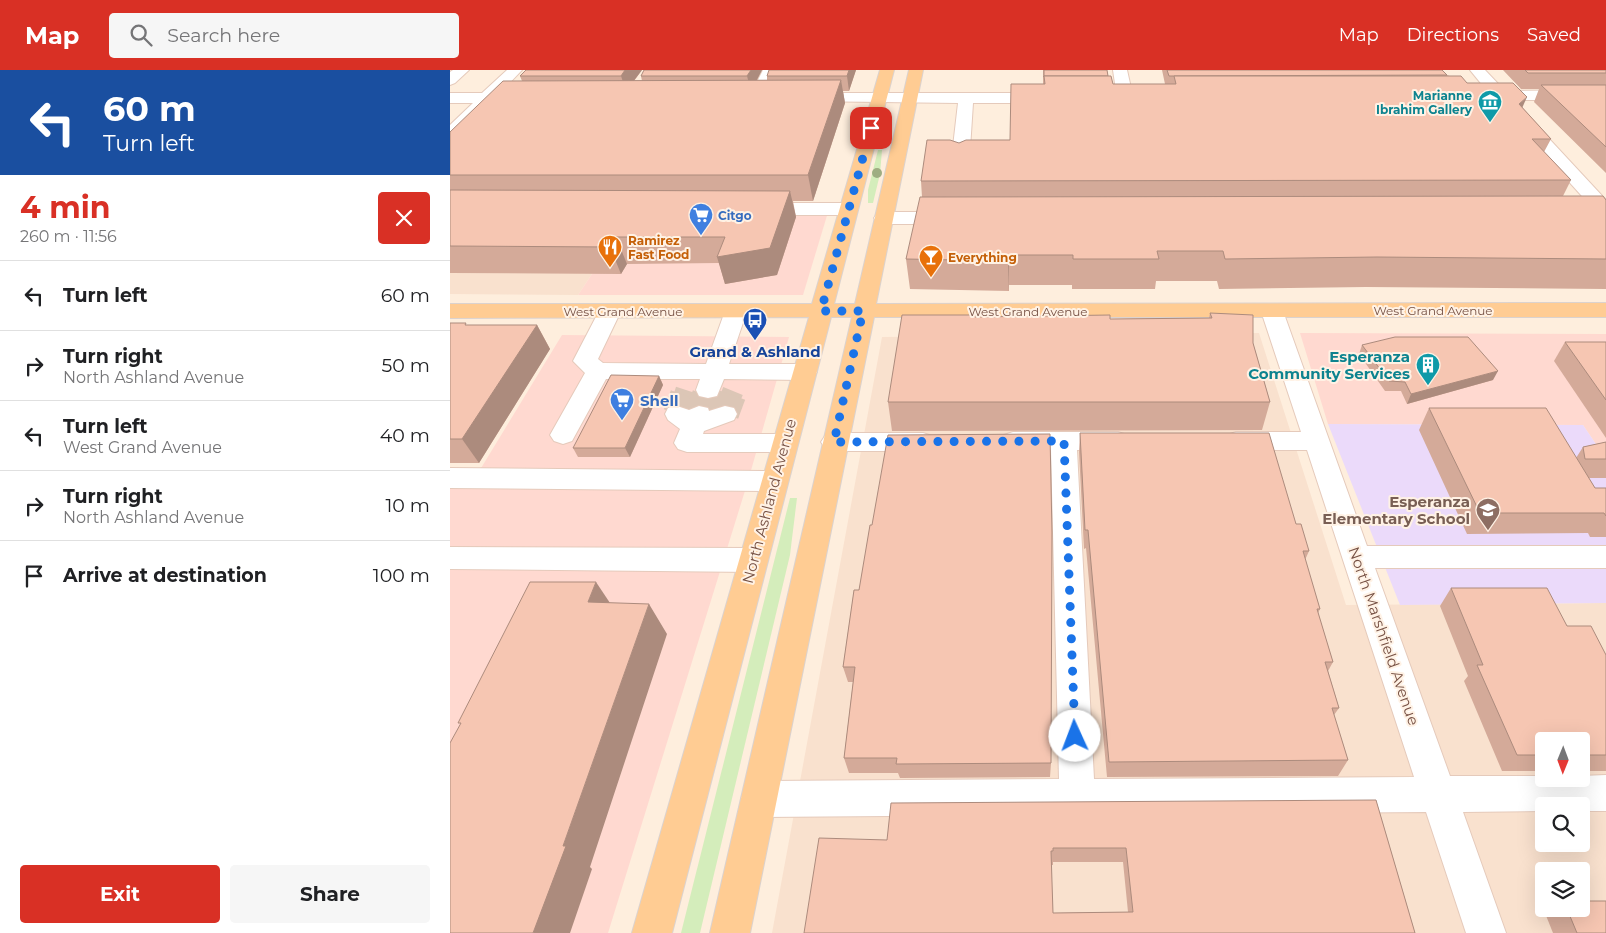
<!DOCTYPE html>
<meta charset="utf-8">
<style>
:root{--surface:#fff;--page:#f6f6f6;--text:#202124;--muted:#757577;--line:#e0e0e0;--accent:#d93025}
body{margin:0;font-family:Montserrat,sans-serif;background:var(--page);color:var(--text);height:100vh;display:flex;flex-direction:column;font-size:19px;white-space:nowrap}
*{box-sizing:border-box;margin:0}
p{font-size:16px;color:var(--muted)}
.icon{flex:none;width:28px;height:28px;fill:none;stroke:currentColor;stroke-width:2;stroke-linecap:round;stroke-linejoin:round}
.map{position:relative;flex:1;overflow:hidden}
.panel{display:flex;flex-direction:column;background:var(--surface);width:450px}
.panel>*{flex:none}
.top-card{background:#1a4fa0;color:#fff;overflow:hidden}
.needle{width:32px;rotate:181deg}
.fabs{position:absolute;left:1085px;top:662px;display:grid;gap:10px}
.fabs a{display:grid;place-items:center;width:55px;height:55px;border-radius:5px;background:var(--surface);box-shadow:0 5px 20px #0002;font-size:25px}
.pin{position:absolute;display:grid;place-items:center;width:42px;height:42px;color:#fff;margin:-21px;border-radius:10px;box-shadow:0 2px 8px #0006}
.me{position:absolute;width:55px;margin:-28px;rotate:358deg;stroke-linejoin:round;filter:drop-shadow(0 0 4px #0008)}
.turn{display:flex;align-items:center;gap:18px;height:105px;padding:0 20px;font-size:22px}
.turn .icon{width:65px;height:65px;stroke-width:2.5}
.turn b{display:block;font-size:35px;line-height:42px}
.round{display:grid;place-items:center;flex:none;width:52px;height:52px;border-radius:5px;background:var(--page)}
.headline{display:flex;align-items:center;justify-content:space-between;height:85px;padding:0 20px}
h1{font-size:30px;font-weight:700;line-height:38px;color:var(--accent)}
.primary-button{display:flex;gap:10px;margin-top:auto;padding:10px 20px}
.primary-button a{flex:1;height:58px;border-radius:5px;background:var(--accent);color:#fff;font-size:20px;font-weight:700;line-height:58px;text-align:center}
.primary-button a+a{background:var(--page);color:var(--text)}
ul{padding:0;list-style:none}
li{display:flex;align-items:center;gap:15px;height:70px;padding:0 20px;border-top:1px solid var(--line)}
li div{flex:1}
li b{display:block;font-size:19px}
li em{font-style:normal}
header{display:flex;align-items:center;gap:30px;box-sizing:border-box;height:70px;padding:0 25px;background:var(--accent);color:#fff}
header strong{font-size:24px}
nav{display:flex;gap:28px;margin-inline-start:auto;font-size:18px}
.search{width:350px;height:45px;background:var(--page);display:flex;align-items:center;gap:12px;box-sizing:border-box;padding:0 18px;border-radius:5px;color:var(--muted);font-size:19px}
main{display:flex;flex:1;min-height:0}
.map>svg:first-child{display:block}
</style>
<header>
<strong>Map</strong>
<div class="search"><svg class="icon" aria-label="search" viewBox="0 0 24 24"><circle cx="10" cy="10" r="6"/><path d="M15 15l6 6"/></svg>Search here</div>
<nav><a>Map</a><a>Directions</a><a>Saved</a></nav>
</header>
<main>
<section class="panel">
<div class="top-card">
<div class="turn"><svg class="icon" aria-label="left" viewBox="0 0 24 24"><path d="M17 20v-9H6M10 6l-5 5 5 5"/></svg><div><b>60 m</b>Turn left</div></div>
</div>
<div class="headline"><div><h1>4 min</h1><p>260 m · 11:56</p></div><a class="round" style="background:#d93025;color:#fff"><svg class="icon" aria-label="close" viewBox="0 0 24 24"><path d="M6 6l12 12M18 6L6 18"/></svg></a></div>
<ul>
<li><svg class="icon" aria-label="left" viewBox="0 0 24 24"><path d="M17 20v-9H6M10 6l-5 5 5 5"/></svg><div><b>Turn left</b></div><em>60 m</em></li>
<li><svg class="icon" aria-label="right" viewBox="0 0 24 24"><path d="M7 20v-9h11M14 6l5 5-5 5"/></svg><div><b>Turn right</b><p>North Ashland Avenue</p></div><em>50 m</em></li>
<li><svg class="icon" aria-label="left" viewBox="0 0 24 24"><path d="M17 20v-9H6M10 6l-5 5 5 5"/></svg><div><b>Turn left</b><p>West Grand Avenue</p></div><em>40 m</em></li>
<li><svg class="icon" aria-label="right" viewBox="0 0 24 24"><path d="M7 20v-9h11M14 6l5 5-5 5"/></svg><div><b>Turn right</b><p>North Ashland Avenue</p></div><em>10 m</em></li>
<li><svg class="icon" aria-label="arrive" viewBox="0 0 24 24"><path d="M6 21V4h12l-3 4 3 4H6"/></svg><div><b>Arrive at destination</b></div><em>100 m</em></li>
</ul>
<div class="primary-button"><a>Exit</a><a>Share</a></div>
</section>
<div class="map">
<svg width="1156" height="863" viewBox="0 0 1156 863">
<rect width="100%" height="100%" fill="#feeedd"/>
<g fill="#f9e1ce" fill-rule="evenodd">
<polygon points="0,138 185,139 128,225 0,224"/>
<path d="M809,263L896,535L1156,533V863H322L432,267ZM1094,671H1131V709H1094ZM1094,736H1131V774H1094ZM1094,801H1131V839H1094Z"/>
</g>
<g fill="#ffd9d0">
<polygon points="185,139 379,139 353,225 128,225"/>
<polygon points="850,263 1156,264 1156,389 1133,355 878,354"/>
<polygon points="112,265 339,267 298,411 158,863 0,863 0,415 25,408"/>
</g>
<polygon fill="#ebdafa" points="878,354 1133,355 1156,389 1156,533 950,535"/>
<g fill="#d4edbb">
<polygon points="428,80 432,80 430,104 423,133 418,133 418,120"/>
<polygon points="340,428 347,428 340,485 250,863 231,863"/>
</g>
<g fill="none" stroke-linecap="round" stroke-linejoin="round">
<g stroke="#dcc6b6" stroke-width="21" stroke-dasharray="21 11" stroke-linecap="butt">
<polyline points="234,326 236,320"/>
<polyline points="256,326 258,320"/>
<polyline points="281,326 283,321"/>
</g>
<g stroke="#dcc6b6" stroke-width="28" stroke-dasharray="28 14" stroke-linecap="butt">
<polyline points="227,344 234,325"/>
<polyline points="249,344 256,325"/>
<polyline points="275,344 282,325"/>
</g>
<defs>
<g id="minor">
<polygon points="3,0 19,0 5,13 0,15 0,2"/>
<polygon points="57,0 72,0 50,23 78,25 81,28 78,31 41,33 6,68 0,69 0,55 23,33 0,33 0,23 32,23"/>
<polygon points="313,0 327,0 312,31 302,31 299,28"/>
<polygon points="663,0 677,0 683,27 680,30 670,30 667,27"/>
<polygon points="1020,0 1035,0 1055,21 1156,20 1156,30 1063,30 1156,130 1156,147 1149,145 1046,31 1034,29 1031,26 1034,23 1038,22"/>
<polygon points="356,23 598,23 603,25 606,28 603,31 598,33 523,33 519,94 516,98 510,99 504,98 501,94 508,33 351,31 348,28 351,25"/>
<polygon points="306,133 399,133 406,135 408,139 406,143 399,145 306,145 299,143 297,139 299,135"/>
<polygon points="434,142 502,142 509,144 512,148 509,152 502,154 434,154 427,152 424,148 427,144"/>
<polygon points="160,234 168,236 171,241 148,289 153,293 256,294 275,241 278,236 286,234 294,236 297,241 279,294 355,294 363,297 367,302 363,307 355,310 274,309 267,326 258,328 249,326 246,320 250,309 156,309 122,371 113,374 104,371 100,365 135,303 123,291 149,241 152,236"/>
<polygon points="822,234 830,236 833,241 917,476 1156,476 1156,498 925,498 1000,706 1094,706 1094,709 1131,709 1131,706 1156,705 1156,741 1131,741 1131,736 1094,736 1094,741 1013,742 1056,863 1016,863 976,742 309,747 296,742 291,729 296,716 309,711 609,709 601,380 563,380 554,377 550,371 554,365 563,362 668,362 677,365 681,371 677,377 668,380 627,380 644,709 964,707 857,380 786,380 777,377 773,371 777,365 786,362 851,362 811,241 814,236"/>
<polygon points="227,336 239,340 249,336 258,338 259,341 275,336 284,338 287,344 284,350 254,361 253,364 335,364 344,367 348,373 344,379 335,382 237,382 228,379 224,373 230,359 218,350 215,344 218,338"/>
<polygon points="384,363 473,363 482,366 486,372 482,378 473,381 384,381 375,378 371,372 375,366"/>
<polygon points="0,398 325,401 335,404 338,411 335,418 325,421 0,418"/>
<polygon points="0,477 303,478 313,482 318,490 313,498 303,502 0,499"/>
</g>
<polygon id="major" points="430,0 444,0 384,234 405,234 459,0 473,0 426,234 1156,233 1156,247 424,247 300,863 260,863 402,247 381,247 222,863 182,863 359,247 0,248 0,234 362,234"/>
</defs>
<use href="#minor" stroke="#e5cabb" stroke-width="2"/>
<use href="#major" stroke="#dbd2ce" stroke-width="2"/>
<use href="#minor" fill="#fff" fill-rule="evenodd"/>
<use href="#major" fill="#ffcc93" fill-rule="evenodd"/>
</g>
<circle fill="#9fad82" cx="427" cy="103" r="5"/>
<g fill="#d4aa99" fill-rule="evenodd">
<polygon points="192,0 184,11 192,11 191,6 312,0 307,10 317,10 317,6 406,0 399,21 393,21 395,33 363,131 343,131 346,147 327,205 275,214 269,193 177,194 171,204 0,203 0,62 72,11 70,6"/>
<polygon points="593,0 657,0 658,6 663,14 715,14 712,0 992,0 997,5 1017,13 1072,37 1101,69 1094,82 1121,110 1113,126 1156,130 1156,219 916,217 769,219 767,211 706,211 705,219 622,219 622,215 559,215 559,221 460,219 456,189 472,127 471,111 509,73 560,70 593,14"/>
<polygon points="1053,0 1156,0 1156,103 1084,32 1089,19 1071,19"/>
<polygon points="760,243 803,273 820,332 812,360 442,361 438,332 525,247 660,249 759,248"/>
<polygon points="0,253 17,255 87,255 100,279 29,393 0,393"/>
<polygon points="1115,272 1156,272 1156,368 1104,291"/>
<polygon points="912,275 1043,310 957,334 951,321 935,321 909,284"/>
<polygon points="209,306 213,315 180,387 128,387 123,378"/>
<polygon points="979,338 1126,388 1133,377 1156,372 1156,408 1139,408 1145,418 1156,418 1156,467 1140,467 1138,463 1017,464 969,360"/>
<polygon points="630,363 846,454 859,481 855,490 870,539 868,543 883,592 878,601 889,638 884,645 898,690 888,706 657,707 636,478 634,479 629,382"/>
<polygon points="1001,518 1117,556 1156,585 1156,701 1131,701 1131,671 1094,671 1094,701 1052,701 1014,611 1018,606 990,536"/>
<polygon points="404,520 601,693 600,707 450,708 448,703 399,703 394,688 403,612 398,612 393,597"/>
<path d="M926,730L965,863H354L437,770ZM603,792H673L678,842L603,843L601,795H603Z"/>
<polygon points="1102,839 1131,839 1156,863 1103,863 1095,843"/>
</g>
<g fill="#ac8b7d">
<polygon points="175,0 192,0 176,21 171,6"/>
<polygon points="301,0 312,0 301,21 297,6"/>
<polygon points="399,0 406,0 399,21 397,6"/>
<polygon points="391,10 395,33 363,131 358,105"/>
<polygon points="1077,27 1065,54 1069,34"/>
<polygon points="340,121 346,147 327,205 275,214 267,187"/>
<polygon points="166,167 177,194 171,204 160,177"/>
<polygon points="559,185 559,221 558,191"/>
<polygon points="87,255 100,279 29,393 12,369"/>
<polygon points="1048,301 1043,310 957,334 961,324"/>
<polygon points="209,306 213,315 180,387 175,378"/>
<polygon points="146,512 166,542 138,532"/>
<polygon points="199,534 217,564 140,797 142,799 120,863 83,863 113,776"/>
</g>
<g fill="#f6c6b2" stroke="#ac8b7d" fill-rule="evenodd">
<polygon points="76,0 175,0 171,6 70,6"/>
<polygon points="194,0 301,0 297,6 191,6"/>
<polygon points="319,0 399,0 397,6 317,6"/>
<polygon points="594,0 657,0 658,6 594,6 594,7"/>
<polygon points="717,0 992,0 997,5 719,6"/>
<polygon points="1075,0 1156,0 1156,3 1078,3"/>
<polygon points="594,6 661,6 663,14 726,14 724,6 1011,6 1017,13 1063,13 1077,27 1069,34 1101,69 1082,69 1121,110 471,111 477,70 500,70 509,73 516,70 560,70 561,14 595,14"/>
<polygon points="391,10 358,105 0,105 0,62 53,11"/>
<polygon points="1091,15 1156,15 1156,77"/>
<polygon points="0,120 340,121 320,178 267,187 275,167 166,167 160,177 0,176"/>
<polygon points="1135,126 1153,126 1156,130 1156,189 927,187 775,189 773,181 707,181 709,189 623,189 623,185 559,185 558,191 456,189 470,127"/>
<polygon points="760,243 803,245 803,273 820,332 438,332 452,245 525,245 525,247 660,245 660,249 762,248"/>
<polygon points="0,253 16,253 15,255 87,255 12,369 0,369"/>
<polygon points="945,267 1018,267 1048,301 961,324 955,312 939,311 912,275"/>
<polygon points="1115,272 1156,272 1156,330"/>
<polygon points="161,305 209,306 175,378 123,378"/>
<polygon points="979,338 1096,338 1145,418 1156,418 1156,446 1154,443 1030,443"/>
<polygon points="630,363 819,363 846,454 851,454 859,481 853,481 870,539 867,539 883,592 875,592 889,638 882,638 898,690 659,692 638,460 635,460"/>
<polygon points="600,364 602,463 601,693 446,694 447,688 394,688 405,597 393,597 404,520 409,520 420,455 422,455 438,365"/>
<polygon points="1156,372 1156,389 1135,389 1133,377"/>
<polygon points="80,512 146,512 138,532 199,534 113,776 116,776 83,863 0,863 0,673 11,653 8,653"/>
<polygon points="1001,518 1097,518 1117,556 1141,556 1156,585 1156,685 1131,685 1131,671 1094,671 1094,685 1067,685 1027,595 1033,595"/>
<path d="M926,730L965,863H354L369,768L437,770L441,733ZM603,778H676L683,842L603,843L601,781H603Z"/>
<polygon points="1131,831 1156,831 1156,863 1127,863 1117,839 1131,839"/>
</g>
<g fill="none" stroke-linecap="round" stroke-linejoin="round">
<polyline stroke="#1a73e8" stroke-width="9" stroke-dasharray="0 16.2" points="421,58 371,241 413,241 384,372 614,371 625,666"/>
</g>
<defs>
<symbol id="museum-pin" viewBox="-11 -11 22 30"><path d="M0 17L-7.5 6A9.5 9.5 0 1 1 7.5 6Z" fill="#0f9aa8" stroke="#fff2e5"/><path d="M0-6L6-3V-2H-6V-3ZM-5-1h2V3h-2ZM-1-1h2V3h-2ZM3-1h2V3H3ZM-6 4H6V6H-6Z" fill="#fff"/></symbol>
<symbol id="supermarket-pin" viewBox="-11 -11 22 30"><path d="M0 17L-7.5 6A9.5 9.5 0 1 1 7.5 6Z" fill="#3f7fe0" stroke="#fff2e5"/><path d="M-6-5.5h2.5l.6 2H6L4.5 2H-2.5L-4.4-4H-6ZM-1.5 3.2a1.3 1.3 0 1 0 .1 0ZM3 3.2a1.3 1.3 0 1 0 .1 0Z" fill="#fff"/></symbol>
<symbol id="restaurant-pin" viewBox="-11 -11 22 30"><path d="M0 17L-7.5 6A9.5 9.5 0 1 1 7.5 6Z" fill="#e8710a" stroke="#fff2e5"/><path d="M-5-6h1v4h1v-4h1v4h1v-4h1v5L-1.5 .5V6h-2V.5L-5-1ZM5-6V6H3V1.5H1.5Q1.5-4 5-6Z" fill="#fff"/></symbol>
<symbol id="bar-pin" viewBox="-11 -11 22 30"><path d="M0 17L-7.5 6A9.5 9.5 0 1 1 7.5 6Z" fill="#e8710a" stroke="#fff2e5"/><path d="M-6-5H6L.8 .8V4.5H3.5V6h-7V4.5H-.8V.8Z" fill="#fff"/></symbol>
<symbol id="bus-pin" viewBox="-11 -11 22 30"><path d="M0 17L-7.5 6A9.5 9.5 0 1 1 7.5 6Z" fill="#1a4fb4" stroke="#fff2e5"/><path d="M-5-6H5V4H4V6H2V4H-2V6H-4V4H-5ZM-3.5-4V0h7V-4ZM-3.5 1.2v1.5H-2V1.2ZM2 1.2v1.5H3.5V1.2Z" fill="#fff"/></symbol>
<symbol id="building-pin" viewBox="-11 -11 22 30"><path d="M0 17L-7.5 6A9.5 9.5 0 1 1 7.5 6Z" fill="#0f9aa8" stroke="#fff2e5"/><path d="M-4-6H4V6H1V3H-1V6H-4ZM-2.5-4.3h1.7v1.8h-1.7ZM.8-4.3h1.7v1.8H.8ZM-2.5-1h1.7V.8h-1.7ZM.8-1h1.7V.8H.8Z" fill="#fff"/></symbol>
<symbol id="school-pin" viewBox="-11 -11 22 30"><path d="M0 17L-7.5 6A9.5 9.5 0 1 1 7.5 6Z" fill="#8d6e63" stroke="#fff2e5"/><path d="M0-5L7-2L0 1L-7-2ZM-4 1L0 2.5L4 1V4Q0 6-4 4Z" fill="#fff"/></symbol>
</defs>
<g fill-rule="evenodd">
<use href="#museum-pin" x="1026" y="18" width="28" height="38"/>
<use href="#supermarket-pin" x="237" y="131" width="28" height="38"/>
<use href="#restaurant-pin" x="146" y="163" width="28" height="38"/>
<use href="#bar-pin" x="467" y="173" width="28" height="38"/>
<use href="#bus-pin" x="291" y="236" width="28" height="38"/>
<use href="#building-pin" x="964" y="281" width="28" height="38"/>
<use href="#supermarket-pin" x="158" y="316" width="28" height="38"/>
<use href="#school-pin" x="1024" y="426" width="28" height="38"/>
</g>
<g text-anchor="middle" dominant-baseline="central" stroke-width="4" stroke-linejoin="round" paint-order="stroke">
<g font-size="12" font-weight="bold" fill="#0d838f" stroke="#fff2e5" text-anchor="end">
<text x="1022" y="25">Marianne<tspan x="1022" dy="14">Ibrahim Gallery</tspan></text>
</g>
<g font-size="12" font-weight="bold" fill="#366cbe" stroke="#fff2e5" text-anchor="start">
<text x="268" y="145">Citgo</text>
</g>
<g font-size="12" font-weight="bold" fill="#c56008" stroke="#fff2e5" text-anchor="start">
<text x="178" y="170">Ramirez<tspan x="178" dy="14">Fast Food</tspan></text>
<text x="498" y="187">Everything</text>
</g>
<g font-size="12" fill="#765043" stroke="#fff2e5">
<text x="983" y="240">West Grand Avenue</text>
<text x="173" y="241">West Grand Avenue</text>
<text x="578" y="241">West Grand Avenue</text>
</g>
<g font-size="15" font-weight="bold" fill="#164399" stroke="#fff2e5">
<text x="305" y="281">Grand &amp; Ashland</text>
</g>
<g font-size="15" font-weight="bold" fill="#0d838f" stroke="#fff2e5" text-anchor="end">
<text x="960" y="286">Esperanza<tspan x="960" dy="17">Community Services</tspan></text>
</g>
<g font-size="15" font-weight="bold" fill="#366cbe" stroke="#fff2e5" text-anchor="start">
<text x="190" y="330">Shell</text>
</g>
<g font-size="15" fill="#765043" stroke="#fff2e5">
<text transform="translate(319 431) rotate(-75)">North Ashland Avenue</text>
<text transform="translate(934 566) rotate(71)">North Marshfield Avenue</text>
</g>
<g font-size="15" font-weight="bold" fill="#785e54" stroke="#fff2e5" text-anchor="end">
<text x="1020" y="431">Esperanza<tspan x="1020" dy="17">Elementary School</tspan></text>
</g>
</g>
</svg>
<div class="fabs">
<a><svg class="needle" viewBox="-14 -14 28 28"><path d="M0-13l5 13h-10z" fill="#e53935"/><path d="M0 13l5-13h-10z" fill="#757577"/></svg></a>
<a><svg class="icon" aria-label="search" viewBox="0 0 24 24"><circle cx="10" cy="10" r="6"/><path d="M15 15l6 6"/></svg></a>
<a><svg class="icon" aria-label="layers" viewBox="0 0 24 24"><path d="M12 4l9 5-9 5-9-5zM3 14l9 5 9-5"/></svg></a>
</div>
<div class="pin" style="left:421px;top:58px;background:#d93025"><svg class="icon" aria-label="arrive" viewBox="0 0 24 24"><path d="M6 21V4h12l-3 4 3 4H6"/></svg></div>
<svg class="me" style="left:625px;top:666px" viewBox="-20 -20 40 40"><circle r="19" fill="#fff"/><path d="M0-13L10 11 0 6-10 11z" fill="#1a73e8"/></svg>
</div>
</main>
